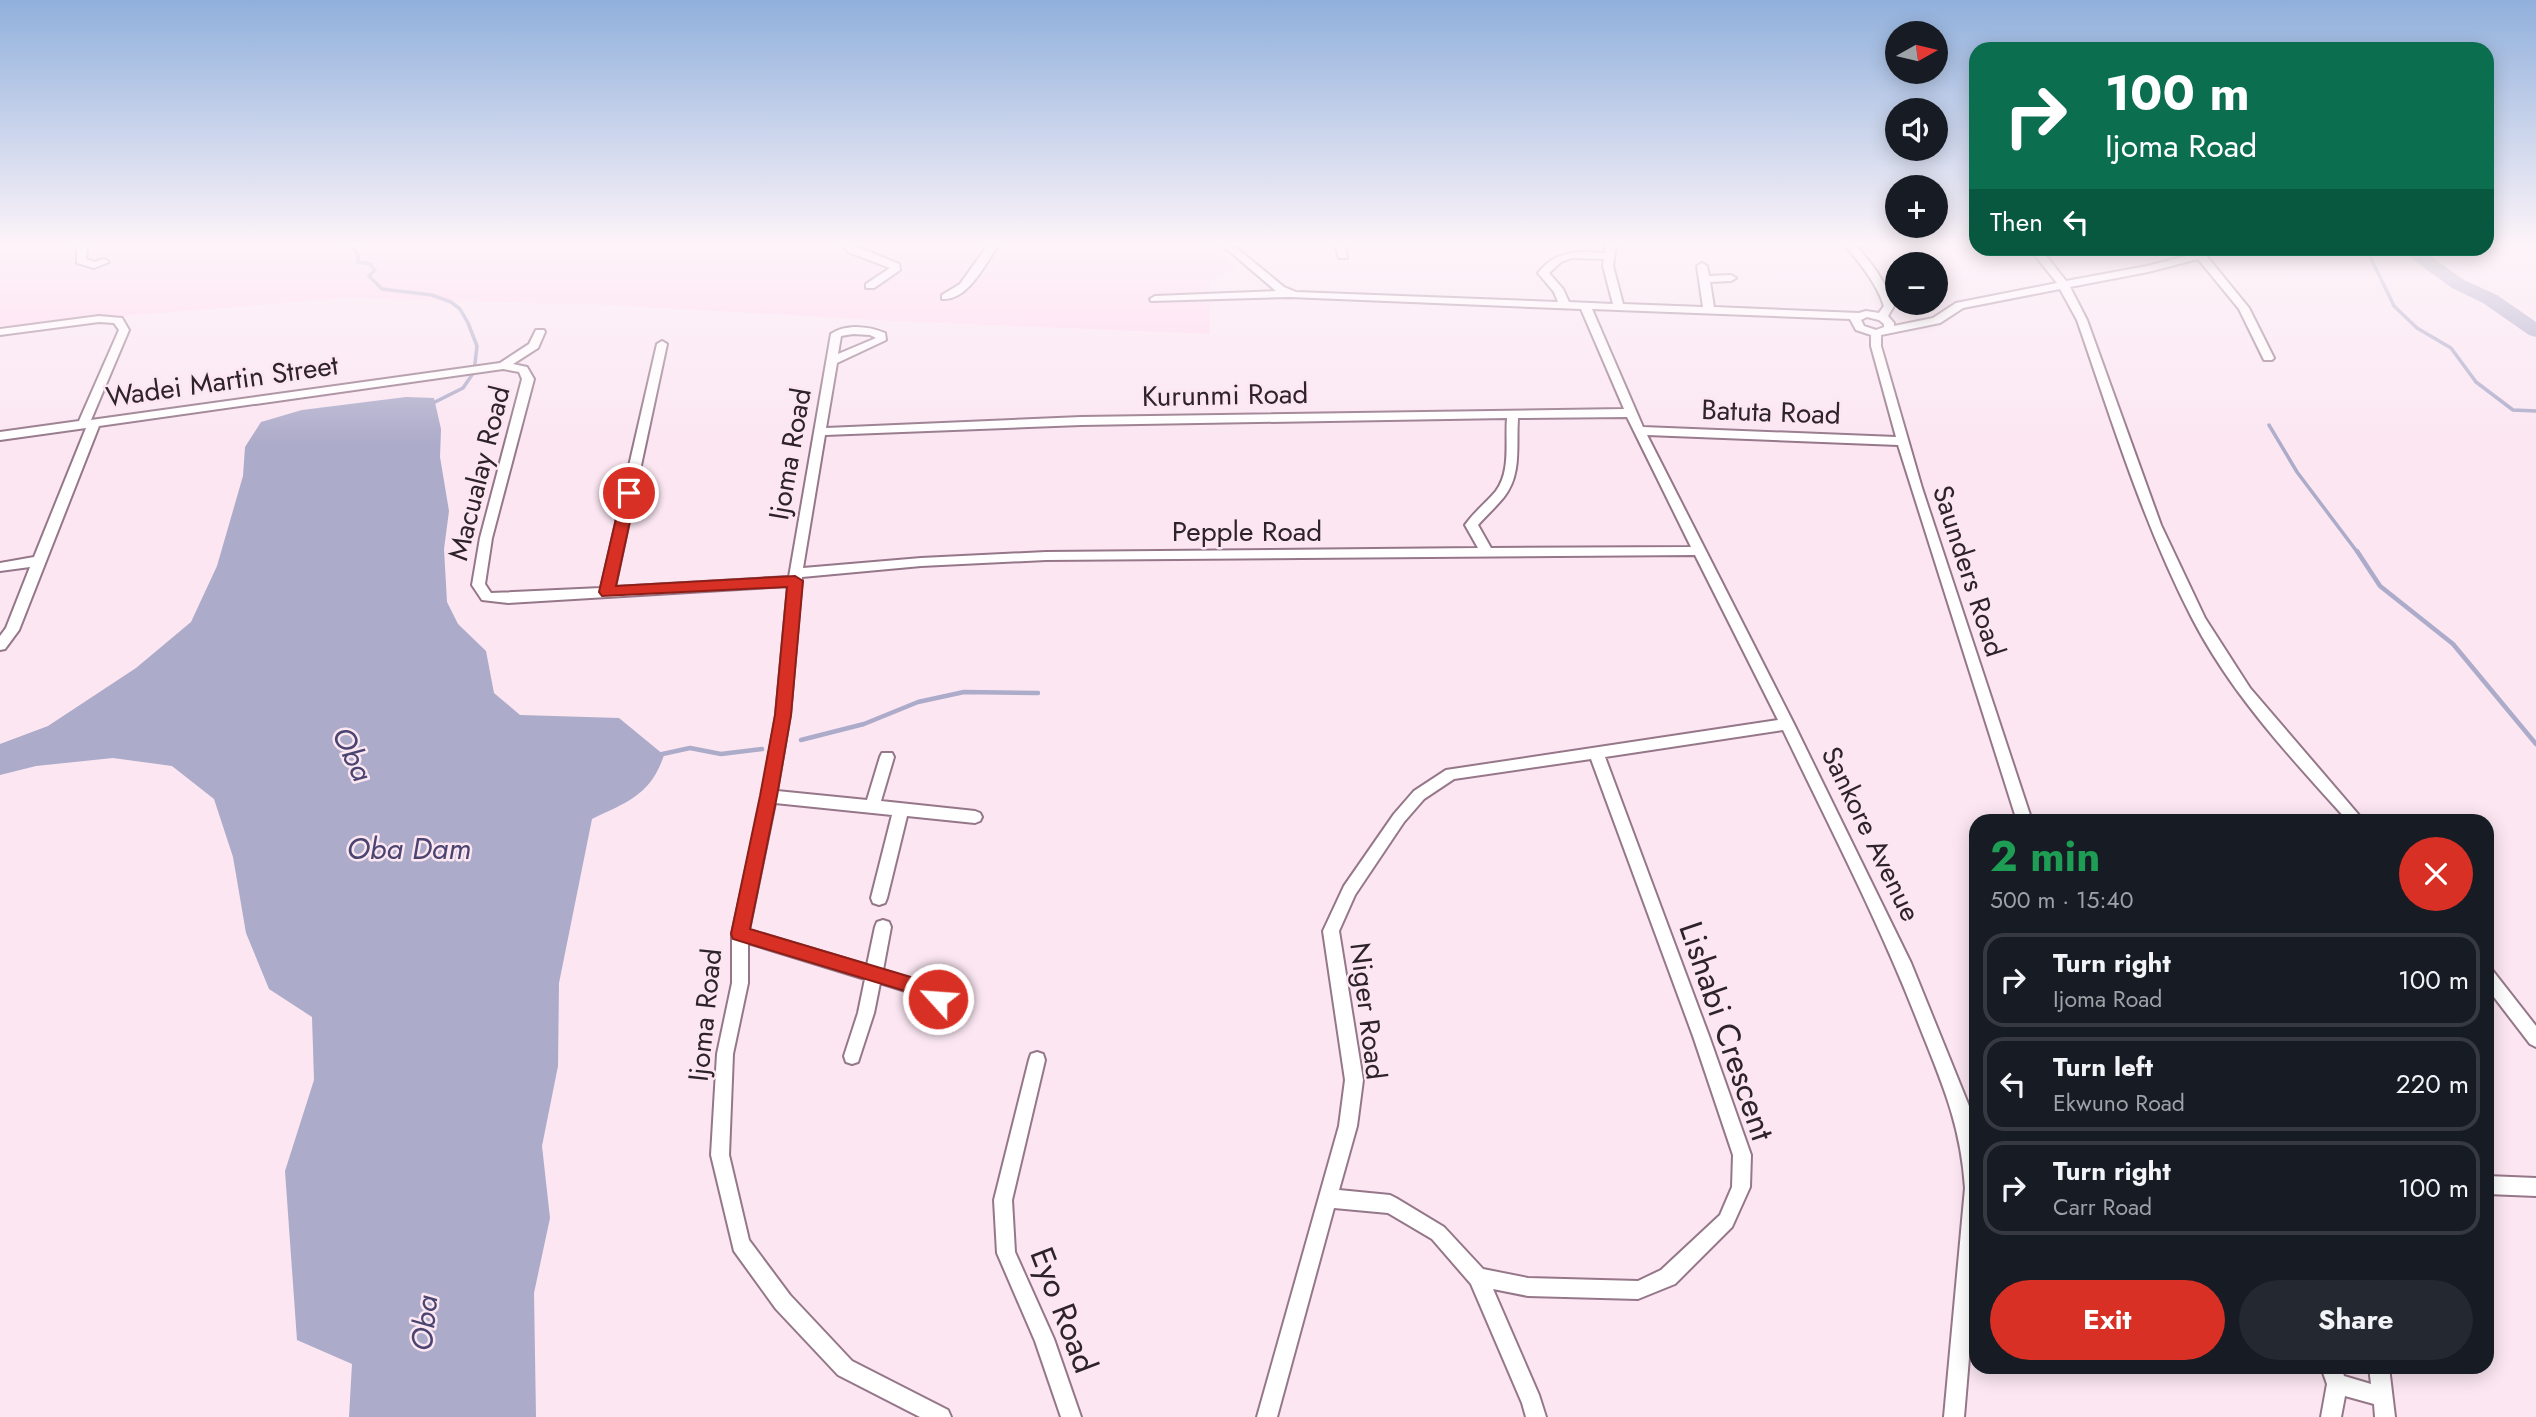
<!DOCTYPE html>
<meta charset="utf-8">
<style>
:root{--surface:#171b24;--page:#242831;--text:#f1f3f6;--muted:#9ea1a6;--line:#363941;--accent:#d93025}
body{margin:0;font-family:Jost,sans-serif;background:var(--page);color:var(--text);height:100vh;display:flex;flex-direction:column;font-size:26px;white-space:nowrap}
*{box-sizing:border-box;margin:0}
p{font-size:23px;color:var(--muted)}
.icon{flex:none;width:38px;height:38px;fill:none;stroke:currentColor;stroke-width:2;stroke-linecap:round;stroke-linejoin:round}
.map{position:relative;flex:1;overflow:hidden}
.side{position:absolute;left:1969px;top:814px;width:525px;height:560px;display:flex;flex-direction:column;background:var(--surface);border-radius:21px;box-shadow:0 4px 18px #0003}
.side>*{flex:none}
.top-card{position:absolute;left:1969px;top:42px;width:525px;height:214px;border-radius:21px;box-shadow:0 4px 18px #0003;background:#0b6e4f;color:#fff;overflow:hidden}
.needle{width:46px;rotate:82deg}
.buttons{position:absolute;left:1885px;top:21px;display:grid;gap:14px}
.buttons a{display:grid;place-items:center;width:63px;height:63px;border-radius:50%;background:var(--surface);box-shadow:0 4px 18px #0003;font-size:35px}
.pin{position:absolute;display:grid;place-items:center;width:60px;height:60px;color:#fff;margin:-30px;border:4px solid #fff;border-radius:50%;box-shadow:0 2px 7px #0007}
.me{position:absolute;width:77px;margin:-38px;rotate:296deg;stroke-linejoin:round;filter:drop-shadow(0 0 5px #0008)}
.turn{display:flex;align-items:center;gap:24px;height:147px;padding:0 21px;font-size:32px}
.turn .icon{width:91px;height:91px;stroke-width:2.5}
.turn b{display:block;font-size:49px;line-height:60px}
.then{display:flex;align-items:center;height:66px;padding:0 21px;background:#0003;gap:14px;font-size:26px}
.round{display:grid;place-items:center;flex:none;width:74px;height:74px;border-radius:37px;background:var(--page)}
.head{display:flex;align-items:center;justify-content:space-between;height:119px;padding:0 21px}
h1{font-size:42px;font-weight:700;line-height:52px;color:#1e9e55}
.button{display:flex;gap:14px;margin-top:auto;padding:14px 21px}
.button a{flex:1;height:80px;border-radius:42px;background:var(--accent);color:#fff;font-size:28px;font-weight:700;line-height:80px;text-align:center}
.button a+a{background:var(--page);color:var(--text)}
ul{padding:0;list-style:none}
li{display:flex;align-items:center;gap:21px;height:94px;margin:0 14px 10px;padding:0 7px;border:4px solid var(--line);border-radius:21px}
li div{flex:1}
li b{display:block;font-size:26px}
li em{font-style:normal}
.map>svg:first-child{display:block}
</style>
<div class="map">
<svg width="2536" height="1417" viewBox="0 0 2536 1417">
<rect width="100%" height="100%" fill="#fbe6f2"/>
<polygon fill="#ffd6ef" points="0,245 1211,245 1238,269 1209,281 1210,334 893,321 610,305 345,298 0,326"/>
<path fill="#acabc9" d="M406,397L434,398L441,429L440,457L449,511L444,549L447,602L458,624L486,651L494,693L520,715L619,718L664,755C651,795 627,802 592,819L559,983L558,1066L542,1146L550,1218L534,1293L536,1417H349L352,1364L297,1340L285,1171L314,1080L312,1017L269,989L246,933L233,857L214,799L172,766L113,758L36,766L0,775V744L48,726L136,668L191,622L217,566L243,476L245,447L261,422L302,410Z"/>
<g fill="none" stroke-linecap="round" stroke-linejoin="round">
<g stroke="#acabc9" stroke-width="3.5">
<polyline points="352,245 358,255 358,262 370,264 375,270 369,276 382,289 432,295 451,302 460,309 468,323 477,346 474,372 463,388 431,404"/>
<polyline points="2366,248 2394,306 2417,328 2451,348 2476,382 2513,410 2536,411"/>
<polyline points="2269,425 2297,472 2358,553"/>
</g>
<g stroke="#acabc9" stroke-width="4.5">
<polyline points="2357,551 2380,586 2453,644 2536,744"/>
<polyline points="801,740 864,724 918,702 964,692 1038,693"/>
<polyline points="658,755 690,748 721,754 762,749"/>
</g>
<polygon fill="#acabc9" fill-rule="evenodd" points="2397,248 2419,248 2464,280 2497,295 2536,322 2536,337 2529,335 2483,303 2452,288"/>
<defs>
<g id="minor">
<polygon points="77,245 87,245 86,259 94,262 104,259 109,262 94,268 77,263"/>
<polygon points="842,245 853,245 899,264 900,270 874,288 866,288 866,284 890,268 848,252"/>
<path d="M988,245H998C986,263 968,301 942,299V295L960,284Z"/>
<path d="M1222,245H1233L1284,287L1296,292L1558,302L1554,292L1538,273C1556,250 1578,251 1605,253L1606,245H1616L1613,266L1623,304L1703,307L1697,266L1702,263L1707,266L1709,276L1731,275L1736,278L1731,281L1710,282L1714,307L1859,313L1866,311L1879,313L1884,306C1876,282 1861,265 1845,245H1856C1872,264 1886,282 1894,306L1888,316L1894,323V326L1933,318L1956,303L2057,283L2029,248H2040L2066,281L2147,266L2194,254L2190,248H2200L2249,308L2274,358L2272,360H2264L2239,309L2198,259L2148,272L2070,287L2087,320L2161,525L2205,618L2250,688L2364,821H2348C2291,758 2231,694 2192,618C2143,523 2112,421 2077,320L2060,289L1963,308L1940,323L1881,335V346L1922,488L2032,821H2017L1898,445L1647,435L1794,724L1911,963L1971,1111L1976,1133V1275L1964,1417H1944L1965,1188C1961,1125 1942,1083 1919,1025C1880,924 1830,828 1783,730L1605,757L1709,1036L1751,1155L1750,1187L1732,1227L1675,1284L1638,1299L1528,1296L1493,1289L1539,1395L1546,1417H1526L1522,1403L1471,1284L1432,1239L1388,1213L1334,1208L1277,1417H1257L1339,1126L1345,1080L1323,931L1344,886L1394,814L1414,791L1446,770L1778,720L1695,555L1046,560L921,566L802,577L790,715L777,791L867,800L880,757L882,753H892L894,757L881,801L975,811L980,813L982,817L980,821L975,823L907,816L887,898L885,903L879,905L873,903L871,898L892,815L775,803L749,930L867,965L875,927L877,922L883,920L889,922L891,927L883,970L938,988L946,999L944,1004L938,1006L915,994L880,983L874,1013L860,1056L858,1062L852,1064L846,1062L844,1056L858,1013L865,979L748,943V983L733,1054L729,1155L749,1240L790,1295L852,1361L948,1410L951,1417H920L838,1375L776,1309L734,1251L711,1155L717,1054L732,983V934L762,796L776,715L788,586L508,603L482,600L472,585L480,538L522,379L519,372L503,369L99,426L19,630L5,649L0,650V636L6,628L30,567L0,571V563L34,557L86,428L0,440V432L79,421L119,330L114,323L99,322L0,335V329L99,316L122,318L129,330L91,420L500,363L529,344L536,330H544L545,332L538,348L513,364L527,367L534,379L492,538L485,584L491,593L601,588L657,344L662,341L667,344L615,587L789,577L831,334C846,324 868,326 885,333L886,340L837,363L826,428L1081,417L1624,409L1581,309L1289,297L1151,301L1150,299L1155,296L1276,291ZM1572,258L1604,259L1603,266L1613,304L1569,302L1563,289L1549,273L1561,262ZM1592,309L1850,319L1856,330L1871,335V346L1896,437L1643,427ZM1867,317L1879,320L1884,324V327L1876,330L1864,326L1861,320ZM853,334L870,335L876,338L838,354L841,336ZM1627,417L1691,547L1491,548L1478,525C1486,516 1496,507 1504,497C1522,474 1516,446 1518,418ZM1507,418C1505,442 1511,471 1496,491C1486,503 1474,512 1465,525L1478,548L1046,552L921,558L803,568L825,435L1081,425ZM1591,759L1693,1036L1733,1155L1732,1187L1720,1215L1661,1270L1638,1281L1528,1278L1483,1269L1444,1227L1396,1198L1390,1195L1339,1190L1357,1126L1363,1080L1339,931L1355,895L1404,822L1424,799L1454,779Z"/>
<polygon points="1335,245 1345,245 1347,258 1339,258"/>
<polygon points="2487,969 2493,971 2536,1026 2536,1047 2530,1044 2487,988"/>
<polygon points="1037,1052 1043,1054 1045,1060 1012,1200 1015,1252 1054,1339 1081,1417 1061,1417 1035,1341 997,1253 994,1200 1029,1060 1031,1054"/>
<polygon points="2487,1176 2536,1178 2536,1196 2487,1194"/>
<polygon points="2321,1367 2341,1367 2344,1376 2371,1384 2369,1367 2389,1367 2395,1417 2375,1417 2374,1404 2345,1396 2341,1417 2321,1417 2327,1384"/>
</g>
</defs>
<use href="#minor" stroke="#957789" stroke-width="4"/>
<use href="#minor" fill="#fff" fill-rule="evenodd"/>
</g>
<linearGradient id="sky" x2="0" y2="1"><stop stop-color="#90b0dc"/><stop offset="0.55" stop-color="#fdf4f9"/><stop offset="1" stop-color="#fdf4f9" stop-opacity="0"/></linearGradient>
<rect width="2536" height="444" fill="url(#sky)"/>
<polygon fill="#d93025" stroke="#8d1f18" stroke-width="2" points="629,488 636,493 616,586 795,576 803,581 791,715 777,796 750,929 924,981 945,993 947,999 945,1004 938,1007 912,993 733,939 731,934 760,796 775,715 787,587 602,596 599,592 622,493"/>
<g text-anchor="middle" dominant-baseline="central" stroke-width="5" stroke-linejoin="round" paint-order="stroke">
<g font-size="28" fill="#2f232a" stroke="#fbe6f2">
<text transform="translate(222 381) rotate(-8)">Wadei Martin Street</text>
<text transform="translate(1225 395) rotate(-1)">Kurunmi Road</text>
<text transform="translate(1771 412) rotate(2)">Batuta Road</text>
<text transform="translate(790 454) rotate(-80)">Ijoma Road</text>
<text transform="translate(479 473) rotate(-76)">Macualay Road</text>
<text x="1247" y="531">Pepple Road</text>
<text transform="translate(1969 571) rotate(72)">Saunders Road</text>
<text transform="translate(1871 834) rotate(64)">Sankore Avenue</text>
<text transform="translate(1368 1011) rotate(83)">Niger Road</text>
<text transform="translate(705 1015) rotate(-84)">Ijoma Road</text>
</g>
<g font-size="30" font-style="italic" fill="#494470" stroke="#fbe6f2">
<text transform="translate(353 754) rotate(65)">Oba</text>
<text x="409" y="848">Oba Dam</text>
<text transform="translate(424 1323) rotate(-84)">Oba</text>
</g>
<g font-size="33" fill="#2f232a" stroke="#fbe6f2">
<text transform="translate(1727 1031) rotate(71)">Lishabi Crescent</text>
<text transform="translate(1064 1310) rotate(69)">Eyo Road</text>
</g>
</g>
</svg>
<div class="buttons">
<a><svg class="needle" viewBox="-14 -14 28 28"><path d="M0-13l5 13h-10z" fill="#e53935"/><path d="M0 13l5-13h-10z" fill="#9ea1a6"/></svg></a>
<a><svg class="icon" aria-label="sound" viewBox="0 0 24 24"><path d="M4 9h4l5-4v14l-5-4H4zM17 9q2 3 0 6"/></svg></a>
<a>+</a>
<a>−</a>
</div>
<div class="pin" style="left:629px;top:493px;background:#d93025"><svg class="icon" aria-label="arrive" viewBox="0 0 24 24"><path d="M6 21V4h12l-3 4 3 4H6"/></svg></div>
<svg class="me" style="left:938px;top:999px" viewBox="-20 -20 40 40"><circle r="17" fill="#d93025" stroke="#fff" stroke-width="3"/><path d="M0-11L8 9 0 5-8 9z" fill="#fff"/></svg>
<div class="top-card">
<div class="turn"><svg class="icon" aria-label="right" viewBox="0 0 24 24"><path d="M7 20v-9h11M14 6l5 5-5 5"/></svg><div><b>100 m</b>Ijoma Road</div></div>
<div class="then">Then<svg class="icon" aria-label="left" viewBox="0 0 24 24"><path d="M17 20v-9H6M10 6l-5 5 5 5"/></svg></div>
</div>
<section class="side">
<div class="head"><div><h1>2 min</h1><p>500 m · 15:40</p></div><a class="round" style="background:#d93025;color:#fff"><svg class="icon" aria-label="close" viewBox="0 0 24 24"><path d="M6 6l12 12M18 6L6 18"/></svg></a></div>
<ul>
<li><svg class="icon" aria-label="right" viewBox="0 0 24 24"><path d="M7 20v-9h11M14 6l5 5-5 5"/></svg><div><b>Turn right</b><p>Ijoma Road</p></div><em>100 m</em></li>
<li><svg class="icon" aria-label="left" viewBox="0 0 24 24"><path d="M17 20v-9H6M10 6l-5 5 5 5"/></svg><div><b>Turn left</b><p>Ekwuno Road</p></div><em>220 m</em></li>
<li><svg class="icon" aria-label="right" viewBox="0 0 24 24"><path d="M7 20v-9h11M14 6l5 5-5 5"/></svg><div><b>Turn right</b><p>Carr Road</p></div><em>100 m</em></li>
</ul>
<div class="button"><a>Exit</a><a>Share</a></div>
</section>
</div>
